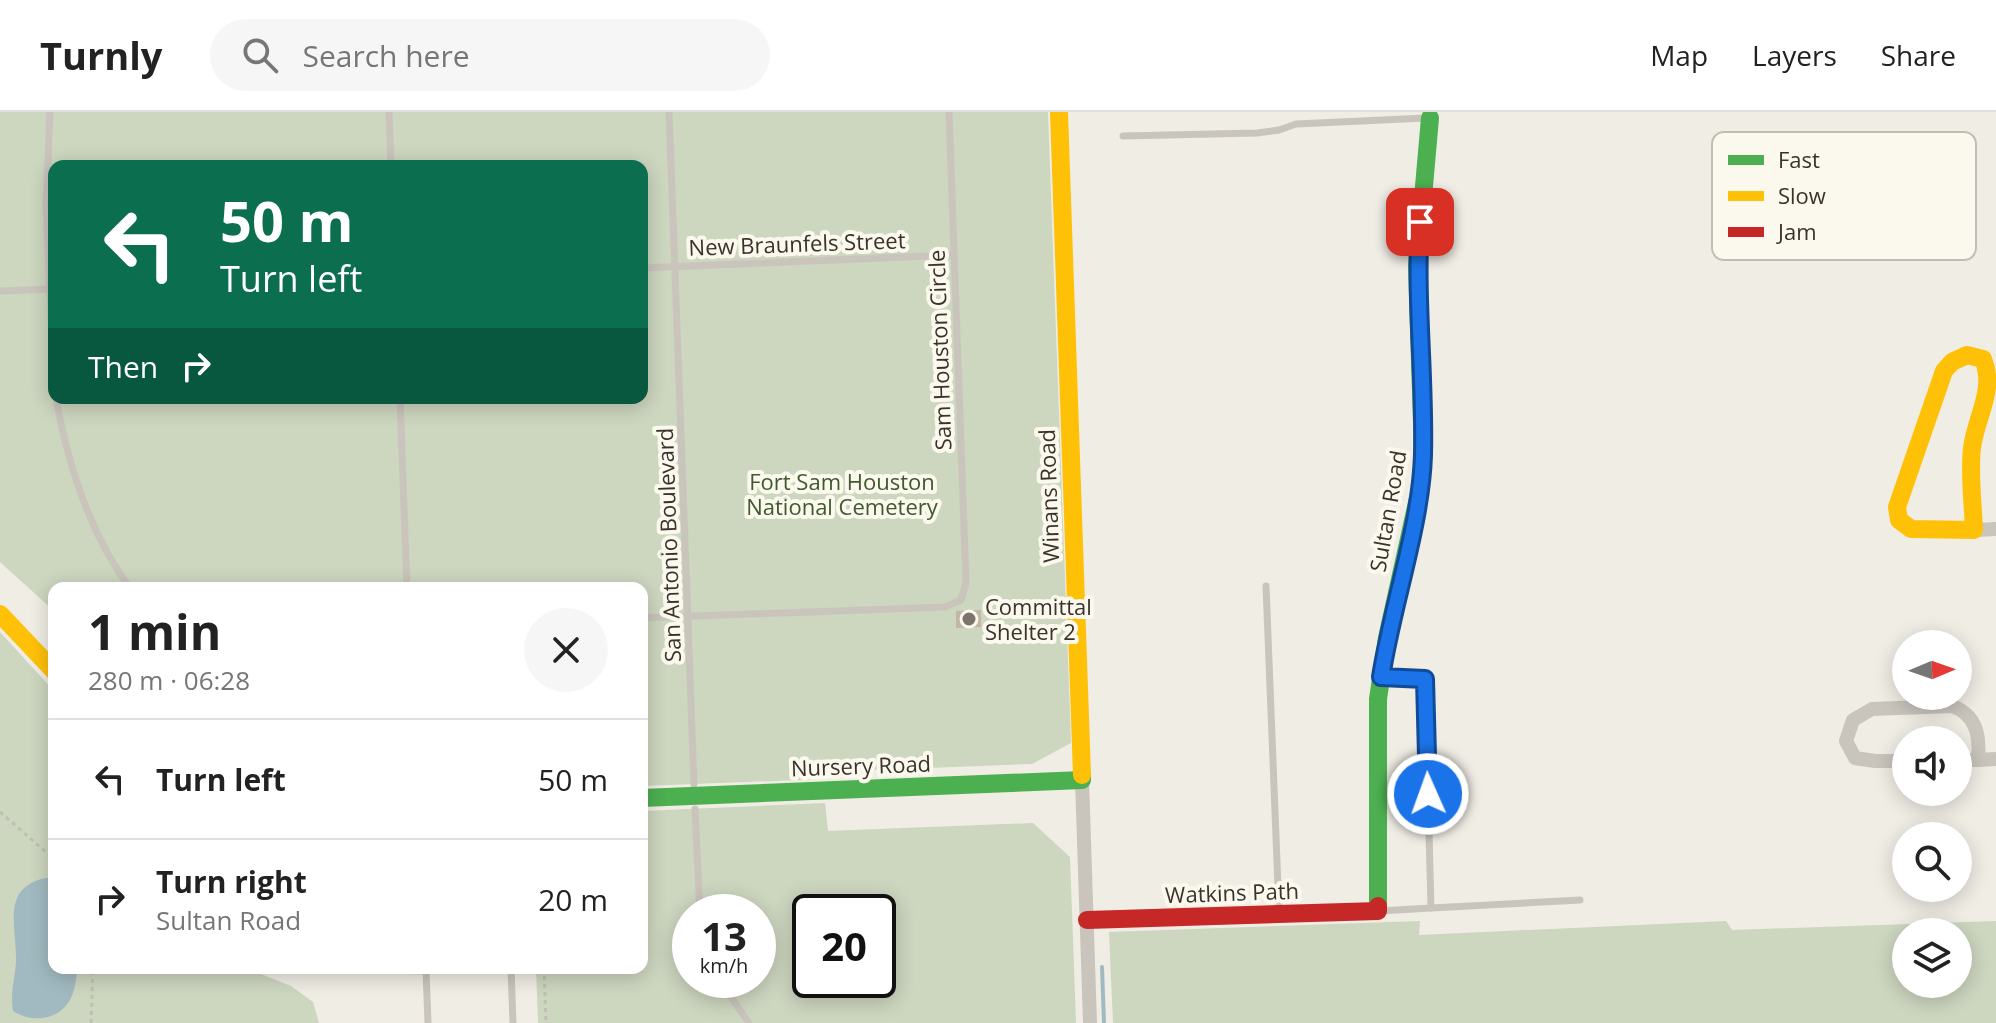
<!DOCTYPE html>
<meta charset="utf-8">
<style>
:root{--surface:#fff;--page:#f6f6f6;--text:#222;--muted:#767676;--line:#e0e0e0}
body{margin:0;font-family:"Open Sans",sans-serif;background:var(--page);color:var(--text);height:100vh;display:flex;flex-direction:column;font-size:30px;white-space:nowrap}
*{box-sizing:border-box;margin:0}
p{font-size:26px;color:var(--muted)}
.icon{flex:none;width:44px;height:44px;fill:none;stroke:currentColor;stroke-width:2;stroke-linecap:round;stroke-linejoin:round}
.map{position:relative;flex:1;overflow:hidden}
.sheet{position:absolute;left:48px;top:470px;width:600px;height:392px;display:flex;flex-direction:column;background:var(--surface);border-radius:16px;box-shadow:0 4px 20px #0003}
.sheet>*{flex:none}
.hud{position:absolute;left:48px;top:48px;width:600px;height:244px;border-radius:16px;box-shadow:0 4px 20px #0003;background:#0b6e4f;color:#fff;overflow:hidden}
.needle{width:52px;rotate:88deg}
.fabs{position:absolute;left:1892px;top:518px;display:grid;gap:16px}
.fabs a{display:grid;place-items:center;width:80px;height:80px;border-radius:50%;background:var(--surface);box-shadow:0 4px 20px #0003;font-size:40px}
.speed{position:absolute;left:672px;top:782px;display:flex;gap:16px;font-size:40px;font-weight:700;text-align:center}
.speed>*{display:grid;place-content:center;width:104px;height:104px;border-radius:50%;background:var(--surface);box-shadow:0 4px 20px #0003;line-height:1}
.speed small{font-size:20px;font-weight:400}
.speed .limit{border:4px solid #111;border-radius:12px;background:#fff;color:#111}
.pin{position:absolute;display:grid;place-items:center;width:68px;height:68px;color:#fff;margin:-34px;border-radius:16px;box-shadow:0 4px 12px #0006}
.me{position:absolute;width:88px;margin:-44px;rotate:358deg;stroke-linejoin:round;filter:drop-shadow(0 0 6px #0008)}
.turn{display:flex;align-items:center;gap:28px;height:168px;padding:0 40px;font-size:36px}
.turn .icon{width:104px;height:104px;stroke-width:2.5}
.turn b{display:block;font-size:56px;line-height:68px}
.then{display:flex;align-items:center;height:76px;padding:0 40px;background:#0003;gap:16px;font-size:30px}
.round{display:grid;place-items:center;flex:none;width:84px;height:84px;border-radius:42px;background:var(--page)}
.summary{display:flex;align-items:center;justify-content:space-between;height:136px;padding:0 40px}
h1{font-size:48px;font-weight:700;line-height:60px}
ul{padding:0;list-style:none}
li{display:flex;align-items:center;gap:24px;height:120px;padding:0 40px;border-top:2px solid var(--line)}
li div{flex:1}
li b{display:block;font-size:30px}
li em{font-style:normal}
header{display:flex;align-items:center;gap:48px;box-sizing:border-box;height:112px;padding:0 40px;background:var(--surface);border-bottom:2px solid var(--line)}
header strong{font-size:38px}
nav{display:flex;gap:44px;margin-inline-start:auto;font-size:28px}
.search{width:560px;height:72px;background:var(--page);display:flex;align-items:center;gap:20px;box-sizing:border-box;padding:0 28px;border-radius:44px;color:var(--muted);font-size:30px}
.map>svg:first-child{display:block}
</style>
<header>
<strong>Turnly</strong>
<div class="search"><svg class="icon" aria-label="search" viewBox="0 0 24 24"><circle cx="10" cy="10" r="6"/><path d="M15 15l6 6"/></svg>Search here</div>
<nav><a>Map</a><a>Layers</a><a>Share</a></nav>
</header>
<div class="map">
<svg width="1996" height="911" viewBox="0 0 1996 911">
<rect width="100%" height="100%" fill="#f0ede5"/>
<g fill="#cdd6bf" fill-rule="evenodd">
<path d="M0,0H1048L1071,631L1032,652L824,660V667L642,674V476H54V499L0,450ZM54,54H642V286H54Z"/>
<polygon points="0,520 54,579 54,856 246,856 291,874 313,890 319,911 0,911"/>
<path d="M825,691L828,719L1033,711L1070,745L1076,911H538L536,856H642V699ZM690,800H758V868H690ZM810,800H878V868H810Z"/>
<path d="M1420,809L1419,823L1726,809L1732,818L1996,809V911H1113L1109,820ZM1906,820H1958V872H1906Z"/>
</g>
<path fill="#a1bac1" d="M46,766H54V856H78C76,867 75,878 70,888C58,909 31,911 13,899C10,879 15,868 16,849C17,816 0,775 46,766Z"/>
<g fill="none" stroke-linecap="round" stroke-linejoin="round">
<polyline stroke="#a1bac1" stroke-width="4" points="1102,855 1104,911"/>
</g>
<polygon fill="#c3b5a7" points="981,498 981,515 956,516 956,499"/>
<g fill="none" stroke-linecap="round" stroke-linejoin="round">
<g stroke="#c1beb6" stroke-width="3" stroke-dasharray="4 4" stroke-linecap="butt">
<polyline points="0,700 54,747"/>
<polyline points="544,856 546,911"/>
<polyline points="91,911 93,856"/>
</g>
<g stroke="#c9c5bd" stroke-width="7">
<polyline points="50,0 46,93 54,269"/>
<polyline points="389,0 391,54"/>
<polyline points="669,0 694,672"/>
<polyline points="1123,24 1257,21 1279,18 1296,12 1426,6"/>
<polyline points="642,156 953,143"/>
<polyline points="0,179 54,177"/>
<path d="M56,286C68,353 89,421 130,476"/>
<polyline points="400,286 407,476"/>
<polyline points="1266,474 1279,800"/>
<polyline points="642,506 945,495 961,488 966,471 949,0"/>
<polyline points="695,697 700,800"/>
<polyline points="1431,796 1580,788"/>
<polyline points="1380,799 1431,796 1425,567 1385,565"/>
<polyline points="301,856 426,859"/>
<polyline points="511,856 513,911"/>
<polyline points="719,868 749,911"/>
<polyline points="428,911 426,859 465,856"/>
</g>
<g stroke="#c9c5bd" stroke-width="14">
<polyline points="1974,418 1996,417"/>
<polyline points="1978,648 1996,647"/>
<path d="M1906,649H1875L1855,646L1846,629L1853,608L1872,597L1952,594C1977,603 1980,624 1978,648H1958"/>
<polyline points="1082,668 1090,911"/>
</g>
<g stroke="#4caf50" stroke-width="18">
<polyline points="642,686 1082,668 1082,663"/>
<polyline points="1378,794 1378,587 1387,526 1420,377 1423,343 1417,154 1430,6"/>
</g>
<g stroke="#ffc107" stroke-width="18">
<polyline points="1059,0 1082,663"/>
<path d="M1967,243L1983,247C1996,278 1976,304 1972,336C1969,362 1973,392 1974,418L1911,417L1899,408L1897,395L1944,259L1952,250Z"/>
<polyline points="0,502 54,559"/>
</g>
<polyline stroke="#c62828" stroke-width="18" points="1087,808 1378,799 1378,794"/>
</g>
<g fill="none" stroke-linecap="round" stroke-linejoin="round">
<defs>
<path id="route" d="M1420,110C1415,188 1425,265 1423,343C1421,413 1392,493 1381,565L1425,567L1428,682"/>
</defs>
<use href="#route" stroke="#114b97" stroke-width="20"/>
<use href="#route" stroke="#1a73e8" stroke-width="14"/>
</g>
<circle fill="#7a746c" stroke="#fbf8ee" stroke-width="3" cx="969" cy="507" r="8"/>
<g text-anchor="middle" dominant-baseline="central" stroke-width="8" stroke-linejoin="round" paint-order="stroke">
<g font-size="22" fill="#3a332b" stroke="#fbf8ee">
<text transform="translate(797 131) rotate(-2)">New Braunfels Street</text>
<text transform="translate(939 238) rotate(-92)">Sam Houston Circle</text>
<text transform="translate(1048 384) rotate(-92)">Winans Road</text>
<text transform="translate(1387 399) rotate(-80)">Sultan Road</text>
<text transform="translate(668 433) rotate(-92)">San Antonio Boulevard</text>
<text transform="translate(861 653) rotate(-2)">Nursery Road</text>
<text transform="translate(1232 780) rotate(-2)">Watkins Path</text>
</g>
<g font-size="22" fill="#40592e" stroke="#fbf8ee">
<text x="842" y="369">Fort Sam Houston<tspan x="842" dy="25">National Cemetery</tspan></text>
</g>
<g font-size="22" fill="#3a332b" stroke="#fbf8ee" text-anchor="start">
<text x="985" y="494">Committal<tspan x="985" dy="25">Shelter 2</tspan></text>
</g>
</g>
<rect x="1712" y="20" width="264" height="128" rx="12" fill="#fbf8ee" stroke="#c1bdb4" stroke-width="2"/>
<rect x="1728" y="43" width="36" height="10" fill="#4caf50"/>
<rect x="1728" y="79" width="36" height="10" fill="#ffc107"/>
<rect x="1728" y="115" width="36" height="10" fill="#c62828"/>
<g font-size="22" fill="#3a332b">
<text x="1778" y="56">Fast</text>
<text x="1778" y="92">Slow</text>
<text x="1778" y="128">Jam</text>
</g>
</svg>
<div class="fabs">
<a><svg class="needle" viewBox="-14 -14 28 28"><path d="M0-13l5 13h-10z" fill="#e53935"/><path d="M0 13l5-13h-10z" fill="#767676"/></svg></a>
<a><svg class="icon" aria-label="sound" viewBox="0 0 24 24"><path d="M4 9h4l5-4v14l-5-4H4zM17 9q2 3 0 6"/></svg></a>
<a><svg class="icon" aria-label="search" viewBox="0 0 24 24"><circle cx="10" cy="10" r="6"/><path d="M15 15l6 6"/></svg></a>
<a><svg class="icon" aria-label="layers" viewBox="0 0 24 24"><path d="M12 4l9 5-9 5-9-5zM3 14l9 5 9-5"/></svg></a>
</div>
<div class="speed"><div>13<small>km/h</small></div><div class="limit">20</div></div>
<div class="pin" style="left:1420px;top:110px;background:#d93025"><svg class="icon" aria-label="arrive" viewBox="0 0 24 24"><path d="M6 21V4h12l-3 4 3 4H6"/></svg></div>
<svg class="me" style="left:1428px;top:682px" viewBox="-20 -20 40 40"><circle r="17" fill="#1a73e8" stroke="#fff" stroke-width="3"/><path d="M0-11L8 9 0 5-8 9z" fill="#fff"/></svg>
<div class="hud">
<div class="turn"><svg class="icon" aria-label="left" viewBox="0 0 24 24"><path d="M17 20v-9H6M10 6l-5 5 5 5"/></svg><div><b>50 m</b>Turn left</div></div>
<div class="then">Then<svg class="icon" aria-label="right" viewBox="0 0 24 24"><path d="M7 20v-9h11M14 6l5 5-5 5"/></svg></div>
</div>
<section class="sheet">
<div class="summary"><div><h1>1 min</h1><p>280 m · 06:28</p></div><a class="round"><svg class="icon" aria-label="close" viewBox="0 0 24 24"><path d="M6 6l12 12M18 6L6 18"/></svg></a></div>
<ul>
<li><svg class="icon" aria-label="left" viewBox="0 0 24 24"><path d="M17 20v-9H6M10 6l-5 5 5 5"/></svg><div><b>Turn left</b></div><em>50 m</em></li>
<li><svg class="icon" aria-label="right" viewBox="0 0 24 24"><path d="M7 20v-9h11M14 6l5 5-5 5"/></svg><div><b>Turn right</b><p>Sultan Road</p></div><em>20 m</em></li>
</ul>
</section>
</div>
